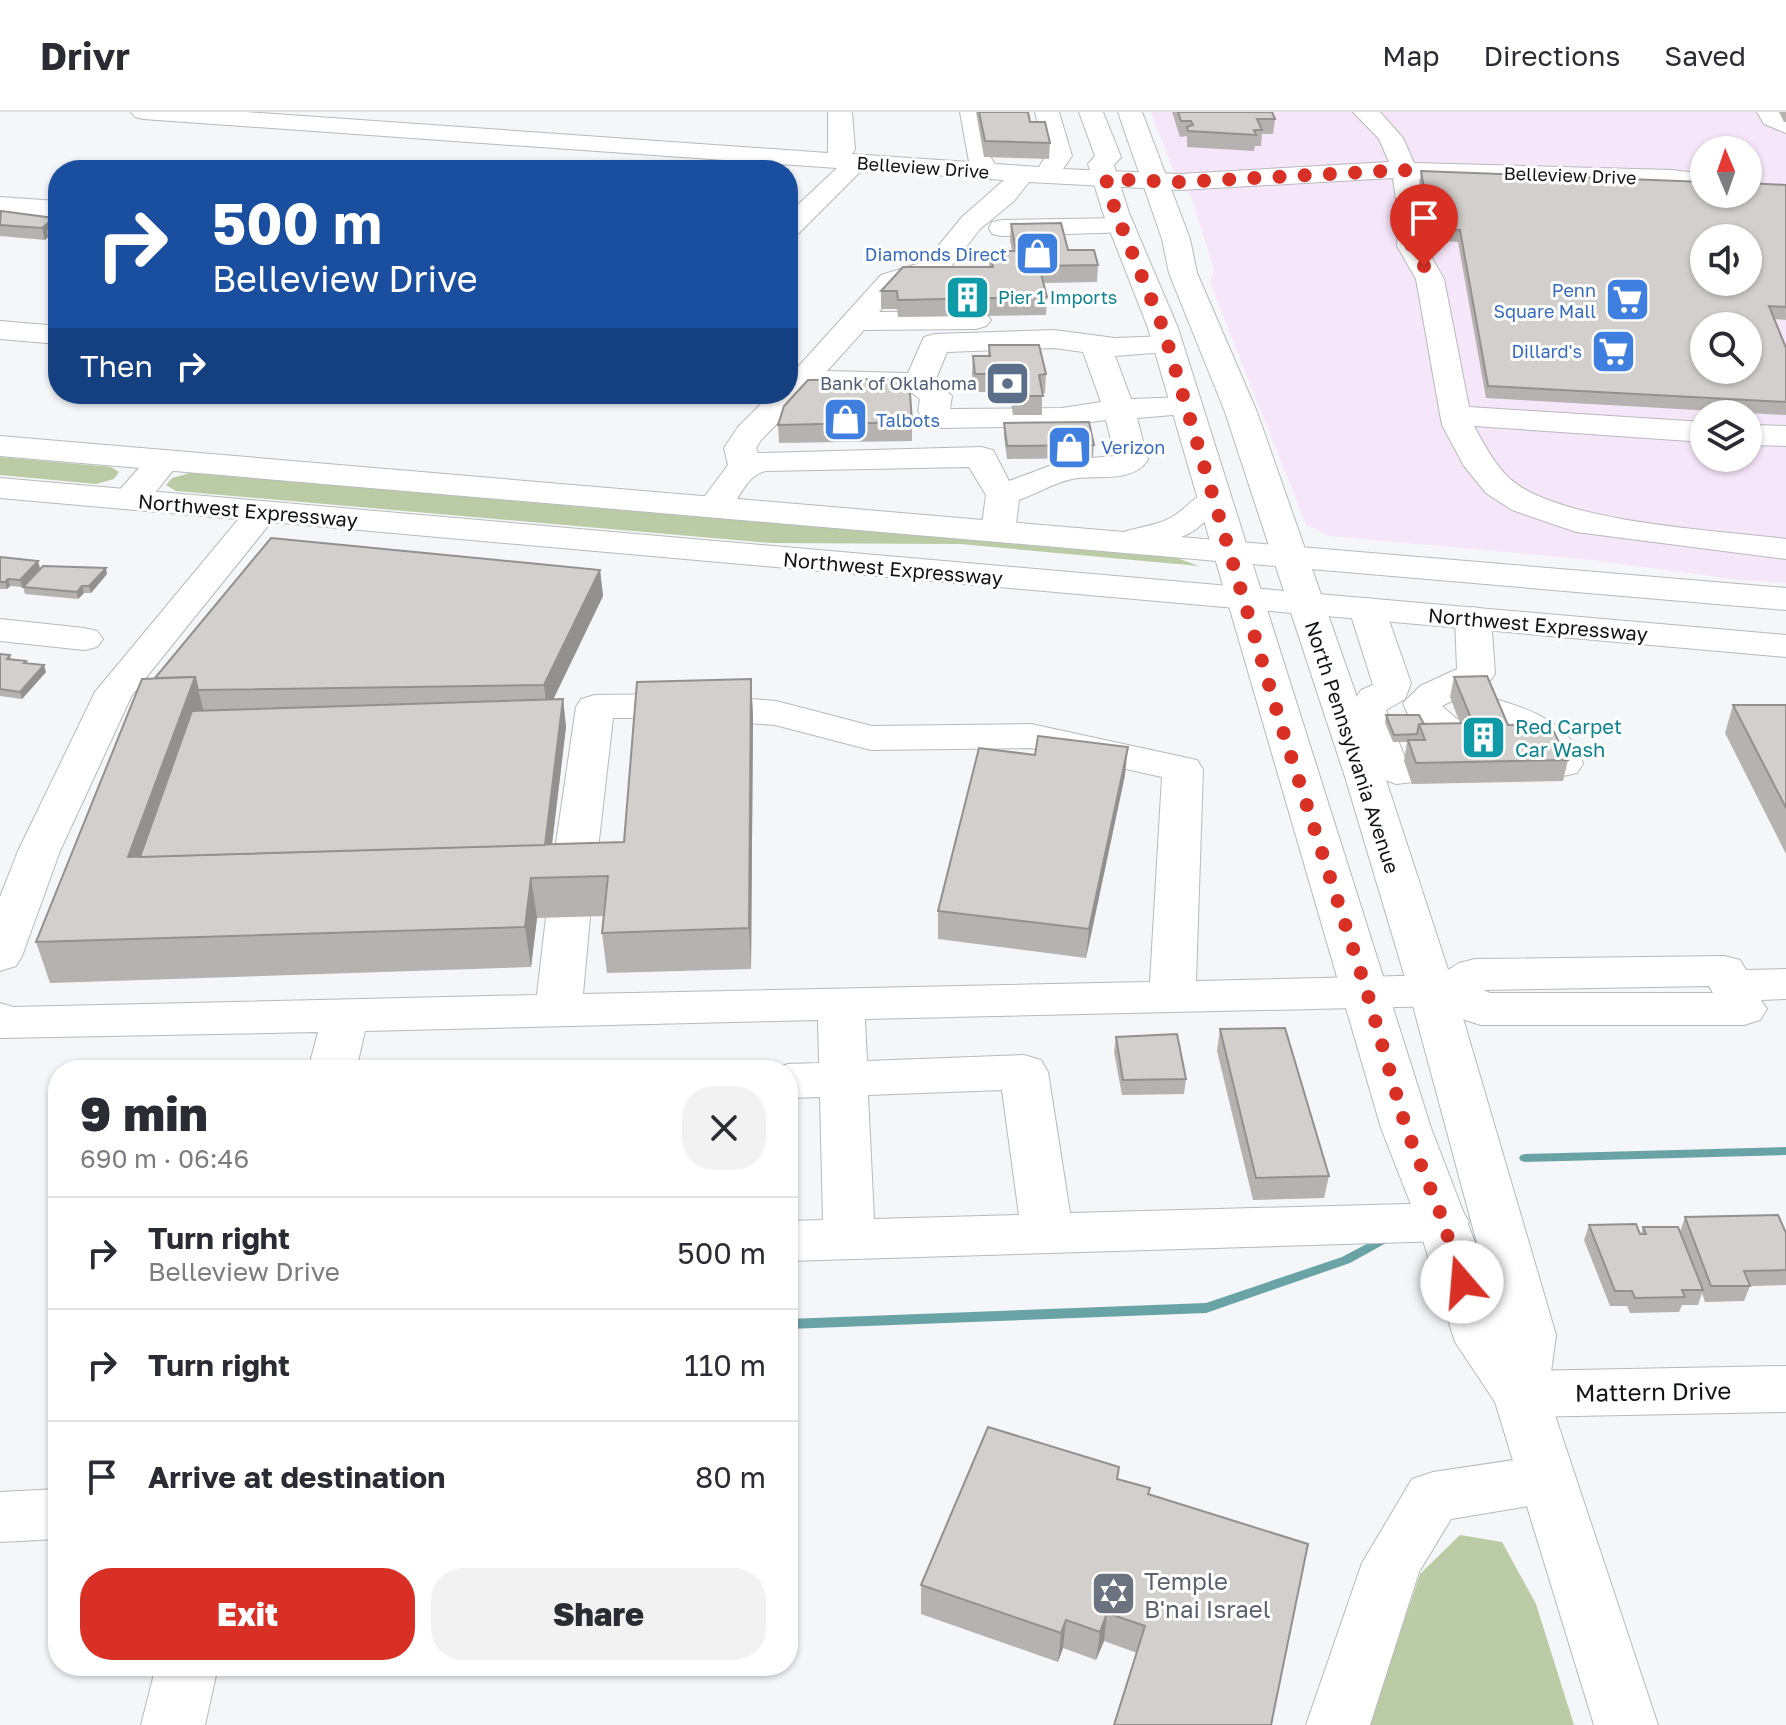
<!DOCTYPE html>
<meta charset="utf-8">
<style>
:root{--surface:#fff;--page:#f2f2f3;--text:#2b2b33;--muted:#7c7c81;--line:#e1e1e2;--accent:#d93025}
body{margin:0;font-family:"Golos Text",sans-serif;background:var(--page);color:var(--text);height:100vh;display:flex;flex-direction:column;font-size:30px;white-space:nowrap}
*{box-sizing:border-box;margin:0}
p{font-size:26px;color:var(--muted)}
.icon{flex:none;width:44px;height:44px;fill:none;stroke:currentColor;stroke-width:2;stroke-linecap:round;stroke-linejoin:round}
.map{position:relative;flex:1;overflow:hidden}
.details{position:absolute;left:48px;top:948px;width:750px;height:616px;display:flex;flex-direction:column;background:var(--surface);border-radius:32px;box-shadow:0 2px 6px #0004}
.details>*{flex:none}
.top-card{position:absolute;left:48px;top:48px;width:750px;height:244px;border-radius:32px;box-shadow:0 2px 6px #0004;background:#1a4fa0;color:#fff;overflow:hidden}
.needle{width:52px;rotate:358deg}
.tools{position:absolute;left:1690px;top:24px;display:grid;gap:16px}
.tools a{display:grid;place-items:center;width:72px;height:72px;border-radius:50%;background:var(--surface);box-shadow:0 2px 6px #0004;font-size:40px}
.pin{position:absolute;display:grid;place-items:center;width:68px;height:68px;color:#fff;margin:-82px -34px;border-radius:50% 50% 50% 0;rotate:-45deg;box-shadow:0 0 8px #0007}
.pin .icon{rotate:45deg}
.me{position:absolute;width:88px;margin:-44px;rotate:342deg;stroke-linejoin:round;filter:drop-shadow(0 0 6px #0008)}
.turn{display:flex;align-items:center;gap:28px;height:168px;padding:0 32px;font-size:36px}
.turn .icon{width:104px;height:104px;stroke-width:2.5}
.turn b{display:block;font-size:56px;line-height:68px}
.then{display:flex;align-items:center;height:76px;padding:0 32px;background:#0003;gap:16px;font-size:30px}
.round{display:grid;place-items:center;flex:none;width:84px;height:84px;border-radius:32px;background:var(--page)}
.head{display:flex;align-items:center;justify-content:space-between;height:136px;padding:0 32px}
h1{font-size:48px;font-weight:800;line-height:60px}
.primary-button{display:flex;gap:16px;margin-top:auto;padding:16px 32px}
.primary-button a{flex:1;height:92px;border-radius:32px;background:var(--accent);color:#fff;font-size:32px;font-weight:800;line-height:92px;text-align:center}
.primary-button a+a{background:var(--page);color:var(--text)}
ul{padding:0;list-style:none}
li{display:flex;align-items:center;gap:24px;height:112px;padding:0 32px;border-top:2px solid var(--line)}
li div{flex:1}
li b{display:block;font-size:30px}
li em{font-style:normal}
header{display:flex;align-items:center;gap:48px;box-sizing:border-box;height:112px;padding:0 40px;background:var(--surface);border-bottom:2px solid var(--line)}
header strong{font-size:38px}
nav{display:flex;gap:44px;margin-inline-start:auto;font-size:28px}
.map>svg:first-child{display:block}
</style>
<header>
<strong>Drivr</strong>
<nav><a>Map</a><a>Directions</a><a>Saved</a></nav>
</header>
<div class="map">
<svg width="1786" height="1613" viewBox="0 0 1786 1613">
<rect width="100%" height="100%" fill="#f4f6f9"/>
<path fill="#f6e6f9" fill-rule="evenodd" d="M1151,0H1786V471L1741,468L1583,447L1329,424L1306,412L1210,171L1214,157L1191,84L1174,60ZM1704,38H1748V82H1704ZM1704,126H1748V170H1704ZM1704,214H1748V258H1704ZM1704,302H1748V346H1704Z"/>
<g fill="#bbcba6">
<polygon points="0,345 111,355 119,360 114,367 96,372 0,363"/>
<polygon points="190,361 1177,446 1199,454 960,432 771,431 176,379 166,373 172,366"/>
<polygon points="1460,1423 1502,1430 1536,1492 1574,1613 1369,1613 1420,1462"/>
</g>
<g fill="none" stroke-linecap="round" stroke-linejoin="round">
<g fill="#6aa3a5" fill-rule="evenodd">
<polygon points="1786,1035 1786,1043 1525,1050 1521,1049 1519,1046 1521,1043 1525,1042"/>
<polygon points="1382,1124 1386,1125 1388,1128 1386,1131 1350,1151 1206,1201 788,1217 788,1207 1206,1191 1342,1145"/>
</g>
<defs>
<g id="minor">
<path d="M131,0H246L828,41V0H852L855,37L852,42L969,50L960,0H984L991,46L995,52L1039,55L1046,44L1035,0H1059L1072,44L1063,57L1180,62L1389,50L1379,27L1353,0H1380L1403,26L1414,51L1672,58L1704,62V78L1672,74L1419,67L1426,108L1425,134L1444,167L1469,295L1704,310V330L1474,314C1484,332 1493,350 1508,365C1556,411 1717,418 1786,427V447L1576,420L1512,398L1486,381L1464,354L1442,313L1416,167L1397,134L1399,108L1393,66L1180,78L1029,70L1014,89L980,117L950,156L937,164L901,175L879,200L976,199L986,202L991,208L986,214L976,217L864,218L827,259L908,261L924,225L935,222L1054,218L1115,226L1168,224L1179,227L1183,233L1179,239L1115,244L1131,287L1186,285L1197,287L1202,294L1197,301L1137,306L1148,348C1132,372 1097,362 1072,367C1054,371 1036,382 1019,388L1015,420L1010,427L998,430L986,427L981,420L986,383L969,355L766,359C735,366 741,413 701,403L696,396L728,353L724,336L738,315L771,282H788V266L881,163L917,152L930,144L962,105L1004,68L862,58L798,122L788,124V102L837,56L143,7L135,5ZM1054,236L1083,240L1101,290L1062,296L950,297L952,284L935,269L947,240ZM811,277L911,280L920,287L918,299L929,314L940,316L1062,314L1106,308L1115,344L1065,348L1009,369L993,338L981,335L758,341L756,336L761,328Z"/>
<polygon points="1757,0 1781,0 1786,4 1786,21 1764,12"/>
<polygon points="0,85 58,89 58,105 0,101"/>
<polygon points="1122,106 1131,108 1135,114 1131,120 1002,124 992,122 989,116 992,110 1002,108"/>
<polygon points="0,209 58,214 58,232 0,227"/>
<polygon points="1748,313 1786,314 1786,334 1748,333"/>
<path d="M164,338L176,341L180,348L176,355C159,374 145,402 117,395L112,388L117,381L152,341Z"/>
<polygon points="263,389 275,392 280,399 132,583 60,739 22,844 16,854 0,859 0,785 18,739 95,580 251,392"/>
<polygon points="1367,486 1380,489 1385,497 1411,571 1405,587 1386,598 1406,648 1422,651 1428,660 1422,669 1396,672 1375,664 1348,598 1361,578 1373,573 1349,497 1354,489"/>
<path d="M1473,495L1486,498L1491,506L1495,562L1489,570L1442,594L1457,607L1478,612L1484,620L1478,628C1446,636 1414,623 1403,591L1420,574L1457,557L1455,506L1460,498Z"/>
<polygon points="0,507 84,516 97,519 103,527 97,535 84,538 0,529"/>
<path d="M682,582L776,589L872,614L1031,612L1197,648L1203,657L1196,869L1440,863L1459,851L1475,847L1724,844L1740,848L1746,858L1786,857V887L1761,888L1767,897L1760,908L1744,913H1481L1465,908L1442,894L865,907L867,949L1024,943L1041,948L1048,960L1070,1101L1443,1091L1461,1096L1469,1110L1461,1124L1443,1129L788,1149V1109L823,1108L820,985L788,986V958H770L788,952L819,951L818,908L365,919L356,958H308L318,920L0,926V891L13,895L537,883L546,805L552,795L568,791L584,795L590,805L583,882L1150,870L1162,665L1031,636L871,638L775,613L682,606H613L594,772L587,782L572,786L557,782L550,772L576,595L581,587L595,583ZM1709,874L1713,881H1490L1483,878ZM1002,978L1019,1103L874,1107L868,983Z"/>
<path d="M1488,585C1525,595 1573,611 1583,652L1577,661L1563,664L1549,661L1540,641L1531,631L1474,605L1469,597L1474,589Z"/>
<polygon points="1786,1254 1786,1300 1520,1305 1500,1298 1492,1282 1500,1266 1520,1259"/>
<polygon points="1547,1343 1567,1350 1576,1367 1567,1384 1547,1391 1451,1407 1419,1460 1370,1613 1306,1613 1362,1451 1412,1367 1433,1360"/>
<polygon points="58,1377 58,1427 0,1430 0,1380"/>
<polygon points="156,1554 218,1554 205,1613 141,1613"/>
</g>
<polygon id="major" points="1079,0 1103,0 1121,45 1114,53 1129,101 1178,216 1431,1016 1481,1146 1409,879 1346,668 1225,300 1169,161 1162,127 1118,0 1142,0 1190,127 1197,161 1257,300 1386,668 1455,879 1556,1223 1548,1282 1658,1613 1594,1613 1495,1290 1455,1230 1415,1103 1381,1016 1148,216 1103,101 1088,52 1095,44"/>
<g id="highway">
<path d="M0,324L1124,420C1138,415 1159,413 1172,405C1194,392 1194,376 1227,384L1232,391C1226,399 1223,397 1215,402C1201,410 1199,419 1181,425L1786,476V498L0,344Z"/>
<polygon points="0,366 1786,523 1786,545 0,386"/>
</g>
</defs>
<use href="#minor" stroke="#b7b9bb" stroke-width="2"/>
<use href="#major" stroke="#b7b9bb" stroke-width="2"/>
<use href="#highway" stroke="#b7b9bb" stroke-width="2"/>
<use href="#minor" fill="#fff" fill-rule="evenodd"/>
<use href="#major" fill="#fff" fill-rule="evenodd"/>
<use href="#highway" fill="#fff" fill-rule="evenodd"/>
</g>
<g fill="#b5b2b0">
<polygon points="976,0 1028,0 1030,10 1050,31 1049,47 984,45"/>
<polygon points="1172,0 1272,0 1275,7 1273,22 1262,22 1261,34 1255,34 1254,39 1187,35 1187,24 1180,25"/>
<polygon points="1779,0 1786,0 1786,10 1784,10"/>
<polygon points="1421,59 1786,73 1786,208 1774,207 1786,236 1786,303 1486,286 1458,130 1429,128 1420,70"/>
<polygon points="0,100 54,106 54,109 58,106 58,129 49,128 48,125 45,128 0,124"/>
<polygon points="1011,112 1098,153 1097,170 1044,171 1047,185 1046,203 898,205 897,197 881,197 881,179 989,155 990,139 1012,139 1010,128"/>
<polygon points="989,233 1046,262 1045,281 1042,281 1042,303 1013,303 1009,280 974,280 972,262 973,244 988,244"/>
<polygon points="912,310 912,329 779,331 778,313"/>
<polygon points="1004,311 1094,333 1093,346 1007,347 1004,324"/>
<polygon points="0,445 40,456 22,475 10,474 7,477 0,477"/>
<polygon points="600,458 603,484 553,588 563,587 566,615 552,732 624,730 751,567 753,605 751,857 607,861 602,821 604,804 537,806 531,855 50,871 36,830 155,566"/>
<polygon points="107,462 91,481 84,481 78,487 25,482 23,475"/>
<polygon points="0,542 10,543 11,547 26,549 26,551 46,560 22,587 0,584"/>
<polygon points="1454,565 1508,613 1568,648 1563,669 1412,672 1404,649 1407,630 1393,630 1385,611 1386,603 1424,612 1460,611 1450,585"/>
<polygon points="1733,593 1786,593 1786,742 1725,621"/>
<polygon points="1035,643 1125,663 1086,846 938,827 938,799"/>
<polygon points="1220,917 1329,1064 1324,1086 1253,1088 1217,939"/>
<polygon points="1116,925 1186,967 1184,982 1122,983 1114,940"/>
<polygon points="1685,1105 1786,1121 1786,1173 1750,1174 1744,1189 1705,1190 1702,1181 1698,1193 1682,1193 1679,1200 1630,1201 1627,1194 1610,1194 1584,1128 1589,1113 1640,1122 1641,1122 1643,1115 1680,1120"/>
<polygon points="1117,1367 1149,1382 1308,1432 1137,1541 1104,1529 1096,1548 1063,1536 1058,1550 921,1502 921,1473"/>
</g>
<g fill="#939190">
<polygon points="54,106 57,117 46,117 48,125 45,128 42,116"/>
<polygon points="38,449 40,456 22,475 20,468"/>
<polygon points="106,456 107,462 91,481 89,474"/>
<polygon points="600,458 603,484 547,600 544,573"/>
<polygon points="8,467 10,474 7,477 5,470"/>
<polygon points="82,474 84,481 78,487 77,480"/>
<polygon points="44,553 46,560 22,587 20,580"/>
<polygon points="195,565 205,604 151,754 128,745"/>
<polygon points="751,567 753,605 751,857 749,816"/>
<polygon points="563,587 566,615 548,765 544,743"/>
<polygon points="1128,635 1125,663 1086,846 1089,817"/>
<polygon points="531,766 537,806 531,855 525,815"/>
<polygon points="1107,1501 1104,1529 1096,1548 1100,1520"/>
<polygon points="1066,1508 1063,1536 1058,1550 1061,1521"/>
</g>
<g fill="#d2cfcd" stroke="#939190" stroke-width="2" fill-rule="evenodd">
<polygon points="979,0 1028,0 1030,10 1045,10 1050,31 985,29"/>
<polygon points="1178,0 1272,0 1275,7 1257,7 1262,18 1254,18 1256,23 1188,19 1187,15 1193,13 1191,9 1181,9"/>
<path d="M1421,59L1704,70V82H1748V71L1786,73V195L1769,194L1786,236V290L1488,274L1460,118L1431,117ZM1704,126H1748V170H1704ZM1704,214H1748V258H1704Z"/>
<polygon points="1,99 54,106 42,116 0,113"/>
<polygon points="58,106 58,118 46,117"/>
<polygon points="1061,111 1068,138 1094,138 1098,153 1039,154 1047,185 898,188 897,179 881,179 903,155 993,155 990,139 1016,139 1011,112"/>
<polygon points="989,233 1039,233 1046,262 1039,263 1043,284 1013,284 1010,262 975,262 973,244 990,244"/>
<polygon points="909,267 912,310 778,313 784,294 808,268"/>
<polygon points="1089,310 1094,333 1007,334 1004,311"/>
<polygon points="271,426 600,458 544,573 198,578 195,565 155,566"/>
<polygon points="0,445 38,449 20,468 8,467 5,470 0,470"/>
<polygon points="43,454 106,456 89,474 82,474 77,480 23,475"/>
<polygon points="0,542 10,543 7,547 26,549 24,551 44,553 20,580 0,577"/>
<polygon points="1487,564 1508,613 1550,612 1568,648 1416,651 1408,628 1425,628 1419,612 1473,611 1454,565"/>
<polygon points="195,565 128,745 624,730 637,570 751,567 749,816 602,821 608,764 531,766 525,815 36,830 142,567"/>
<polygon points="563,587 545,733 140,745 192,599"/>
<polygon points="1733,593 1786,593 1786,696"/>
<polygon points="1386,603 1419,603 1424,612 1419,612 1417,622 1394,623"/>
<polygon points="1038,624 1128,635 1089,817 938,799 979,636 1035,643"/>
<polygon points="1285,916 1329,1064 1256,1066 1220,917"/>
<polygon points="1177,922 1186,967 1123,968 1116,925"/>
<polygon points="1778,1103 1786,1121 1786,1158 1744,1159 1750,1174 1711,1174 1685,1105"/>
<polygon points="1636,1112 1640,1122 1646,1122 1643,1115 1678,1115 1703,1178 1682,1178 1685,1185 1635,1186 1632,1179 1615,1179 1589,1113"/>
<polygon points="988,1315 1119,1355 1117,1367 1150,1376 1148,1382 1308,1432 1271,1613 1114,1613 1145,1514 1107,1501 1100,1520 1066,1508 1061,1521 921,1473"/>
</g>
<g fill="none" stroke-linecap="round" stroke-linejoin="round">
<polyline stroke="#d93025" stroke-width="14" stroke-dasharray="0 25.2" points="1424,154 1411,134 1415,117 1405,58 1180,70 1106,67 1116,101 1163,216 1281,613 1367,880 1406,1016 1441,1103 1462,1170"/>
</g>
<defs>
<symbol id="shop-square" viewBox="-11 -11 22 22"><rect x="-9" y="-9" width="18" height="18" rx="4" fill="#3f7fe0" stroke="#fff"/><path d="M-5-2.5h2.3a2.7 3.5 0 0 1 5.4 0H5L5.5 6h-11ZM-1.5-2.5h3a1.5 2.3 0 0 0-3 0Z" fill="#fff"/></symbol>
<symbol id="building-square" viewBox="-11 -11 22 22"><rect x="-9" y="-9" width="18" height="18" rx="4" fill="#0f9aa8" stroke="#fff"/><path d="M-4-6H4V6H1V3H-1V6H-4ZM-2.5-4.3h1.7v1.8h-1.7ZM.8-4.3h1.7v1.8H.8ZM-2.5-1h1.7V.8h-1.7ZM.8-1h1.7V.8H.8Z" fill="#fff"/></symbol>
<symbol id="supermarket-square" viewBox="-11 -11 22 22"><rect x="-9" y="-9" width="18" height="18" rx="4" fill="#3f7fe0" stroke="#fff"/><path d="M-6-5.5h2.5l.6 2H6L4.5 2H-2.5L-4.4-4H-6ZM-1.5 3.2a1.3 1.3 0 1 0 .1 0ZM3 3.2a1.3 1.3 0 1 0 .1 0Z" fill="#fff"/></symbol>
<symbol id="bank-square" viewBox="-11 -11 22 22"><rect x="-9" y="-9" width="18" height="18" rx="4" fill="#5c6f8a" stroke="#fff"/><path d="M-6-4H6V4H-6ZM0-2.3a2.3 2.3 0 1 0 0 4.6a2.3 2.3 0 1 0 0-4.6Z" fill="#fff"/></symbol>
<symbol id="synagogue-square" viewBox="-11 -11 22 22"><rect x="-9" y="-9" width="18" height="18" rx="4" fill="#6b7280" stroke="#fff"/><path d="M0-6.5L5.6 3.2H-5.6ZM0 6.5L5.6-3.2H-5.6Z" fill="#fff"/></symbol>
</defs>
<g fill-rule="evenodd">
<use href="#shop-square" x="1012" y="116" width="51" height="51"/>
<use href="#building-square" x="942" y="160" width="51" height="51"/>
<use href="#supermarket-square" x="1602" y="162" width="51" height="51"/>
<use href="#supermarket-square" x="1588" y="214" width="51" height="51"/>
<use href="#bank-square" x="982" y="246" width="51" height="51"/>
<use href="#shop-square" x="820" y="282" width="51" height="51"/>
<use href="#shop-square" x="1044" y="310" width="51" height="51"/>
<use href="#building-square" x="1458" y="600" width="51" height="51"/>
<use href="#synagogue-square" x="1088" y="1456" width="51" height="51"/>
</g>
<g text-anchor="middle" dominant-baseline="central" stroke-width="6" stroke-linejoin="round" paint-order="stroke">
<g font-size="18" fill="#121314" stroke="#fff">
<text transform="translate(923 55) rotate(4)">Belleview Drive</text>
<text transform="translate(1570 63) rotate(2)">Belleview Drive</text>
</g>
<g font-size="18" fill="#366cbe" stroke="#fff" text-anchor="end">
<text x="1007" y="142">Diamonds Direct</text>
<text x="1596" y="178">Penn<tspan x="1596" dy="21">Square Mall</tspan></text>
<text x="1582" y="239">Dillard's</text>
<text x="876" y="308" text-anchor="start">Talbots</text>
<text x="1101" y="335" text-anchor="start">Verizon</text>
</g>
<g font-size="18" fill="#0d838f" stroke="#fff" text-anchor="start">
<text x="998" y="185">Pier 1 Imports</text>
</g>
<g font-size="18" fill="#4e5e75" stroke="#fff" text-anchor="end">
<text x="977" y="271">Bank of Oklahoma</text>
</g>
<g font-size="20" fill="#121314" stroke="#fff">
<text transform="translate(248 398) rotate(5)">Northwest Expressway</text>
<text transform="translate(893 456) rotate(5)">Northwest Expressway</text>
<text transform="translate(1538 512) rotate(5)">Northwest Expressway</text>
<text transform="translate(1353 635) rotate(72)">North Pennsylvania Avenue</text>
</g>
<g font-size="20" fill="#0d838f" stroke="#fff" text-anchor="start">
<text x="1515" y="614">Red Carpet<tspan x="1515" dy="23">Car Wash</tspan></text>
</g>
<g font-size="24" fill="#121314" stroke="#fff">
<text transform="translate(1653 1279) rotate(-1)">Mattern Drive</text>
</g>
<g font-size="24" fill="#5b616d" stroke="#fff" text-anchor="start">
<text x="1144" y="1468">Temple<tspan x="1144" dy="28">B'nai Israel</tspan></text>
</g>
</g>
</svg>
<div class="tools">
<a><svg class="needle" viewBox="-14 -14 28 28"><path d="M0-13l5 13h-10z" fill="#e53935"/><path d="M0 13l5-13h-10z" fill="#7c7c81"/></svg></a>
<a><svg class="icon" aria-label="sound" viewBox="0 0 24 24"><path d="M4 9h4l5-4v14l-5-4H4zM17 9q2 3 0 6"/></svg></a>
<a><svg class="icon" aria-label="search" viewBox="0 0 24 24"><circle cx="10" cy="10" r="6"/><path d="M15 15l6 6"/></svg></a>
<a><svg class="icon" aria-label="layers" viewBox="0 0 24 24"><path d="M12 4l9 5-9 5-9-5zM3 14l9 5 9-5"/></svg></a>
</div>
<div class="pin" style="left:1424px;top:154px;background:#d93025"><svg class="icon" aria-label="arrive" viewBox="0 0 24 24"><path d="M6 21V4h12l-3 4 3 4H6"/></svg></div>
<svg class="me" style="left:1462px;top:1170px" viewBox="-20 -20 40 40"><circle r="19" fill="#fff"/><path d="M0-13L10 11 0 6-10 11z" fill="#d93025"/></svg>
<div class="top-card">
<div class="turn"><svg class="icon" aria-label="right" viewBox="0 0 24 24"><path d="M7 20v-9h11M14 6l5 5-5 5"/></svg><div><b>500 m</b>Belleview Drive</div></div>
<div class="then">Then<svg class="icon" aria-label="right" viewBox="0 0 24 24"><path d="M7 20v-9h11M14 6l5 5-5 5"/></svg></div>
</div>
<section class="details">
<div class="head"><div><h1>9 min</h1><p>690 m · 06:46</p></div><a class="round"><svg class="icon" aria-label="close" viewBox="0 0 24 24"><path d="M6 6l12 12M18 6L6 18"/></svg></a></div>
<ul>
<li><svg class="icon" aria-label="right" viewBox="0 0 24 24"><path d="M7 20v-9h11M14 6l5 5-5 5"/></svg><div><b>Turn right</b><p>Belleview Drive</p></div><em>500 m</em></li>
<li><svg class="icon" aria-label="right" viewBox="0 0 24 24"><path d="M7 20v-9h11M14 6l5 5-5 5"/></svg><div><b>Turn right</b></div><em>110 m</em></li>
<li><svg class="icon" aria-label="arrive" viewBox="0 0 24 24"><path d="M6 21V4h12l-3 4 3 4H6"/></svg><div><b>Arrive at destination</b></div><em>80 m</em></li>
</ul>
<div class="primary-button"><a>Exit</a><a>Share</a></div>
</section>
</div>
